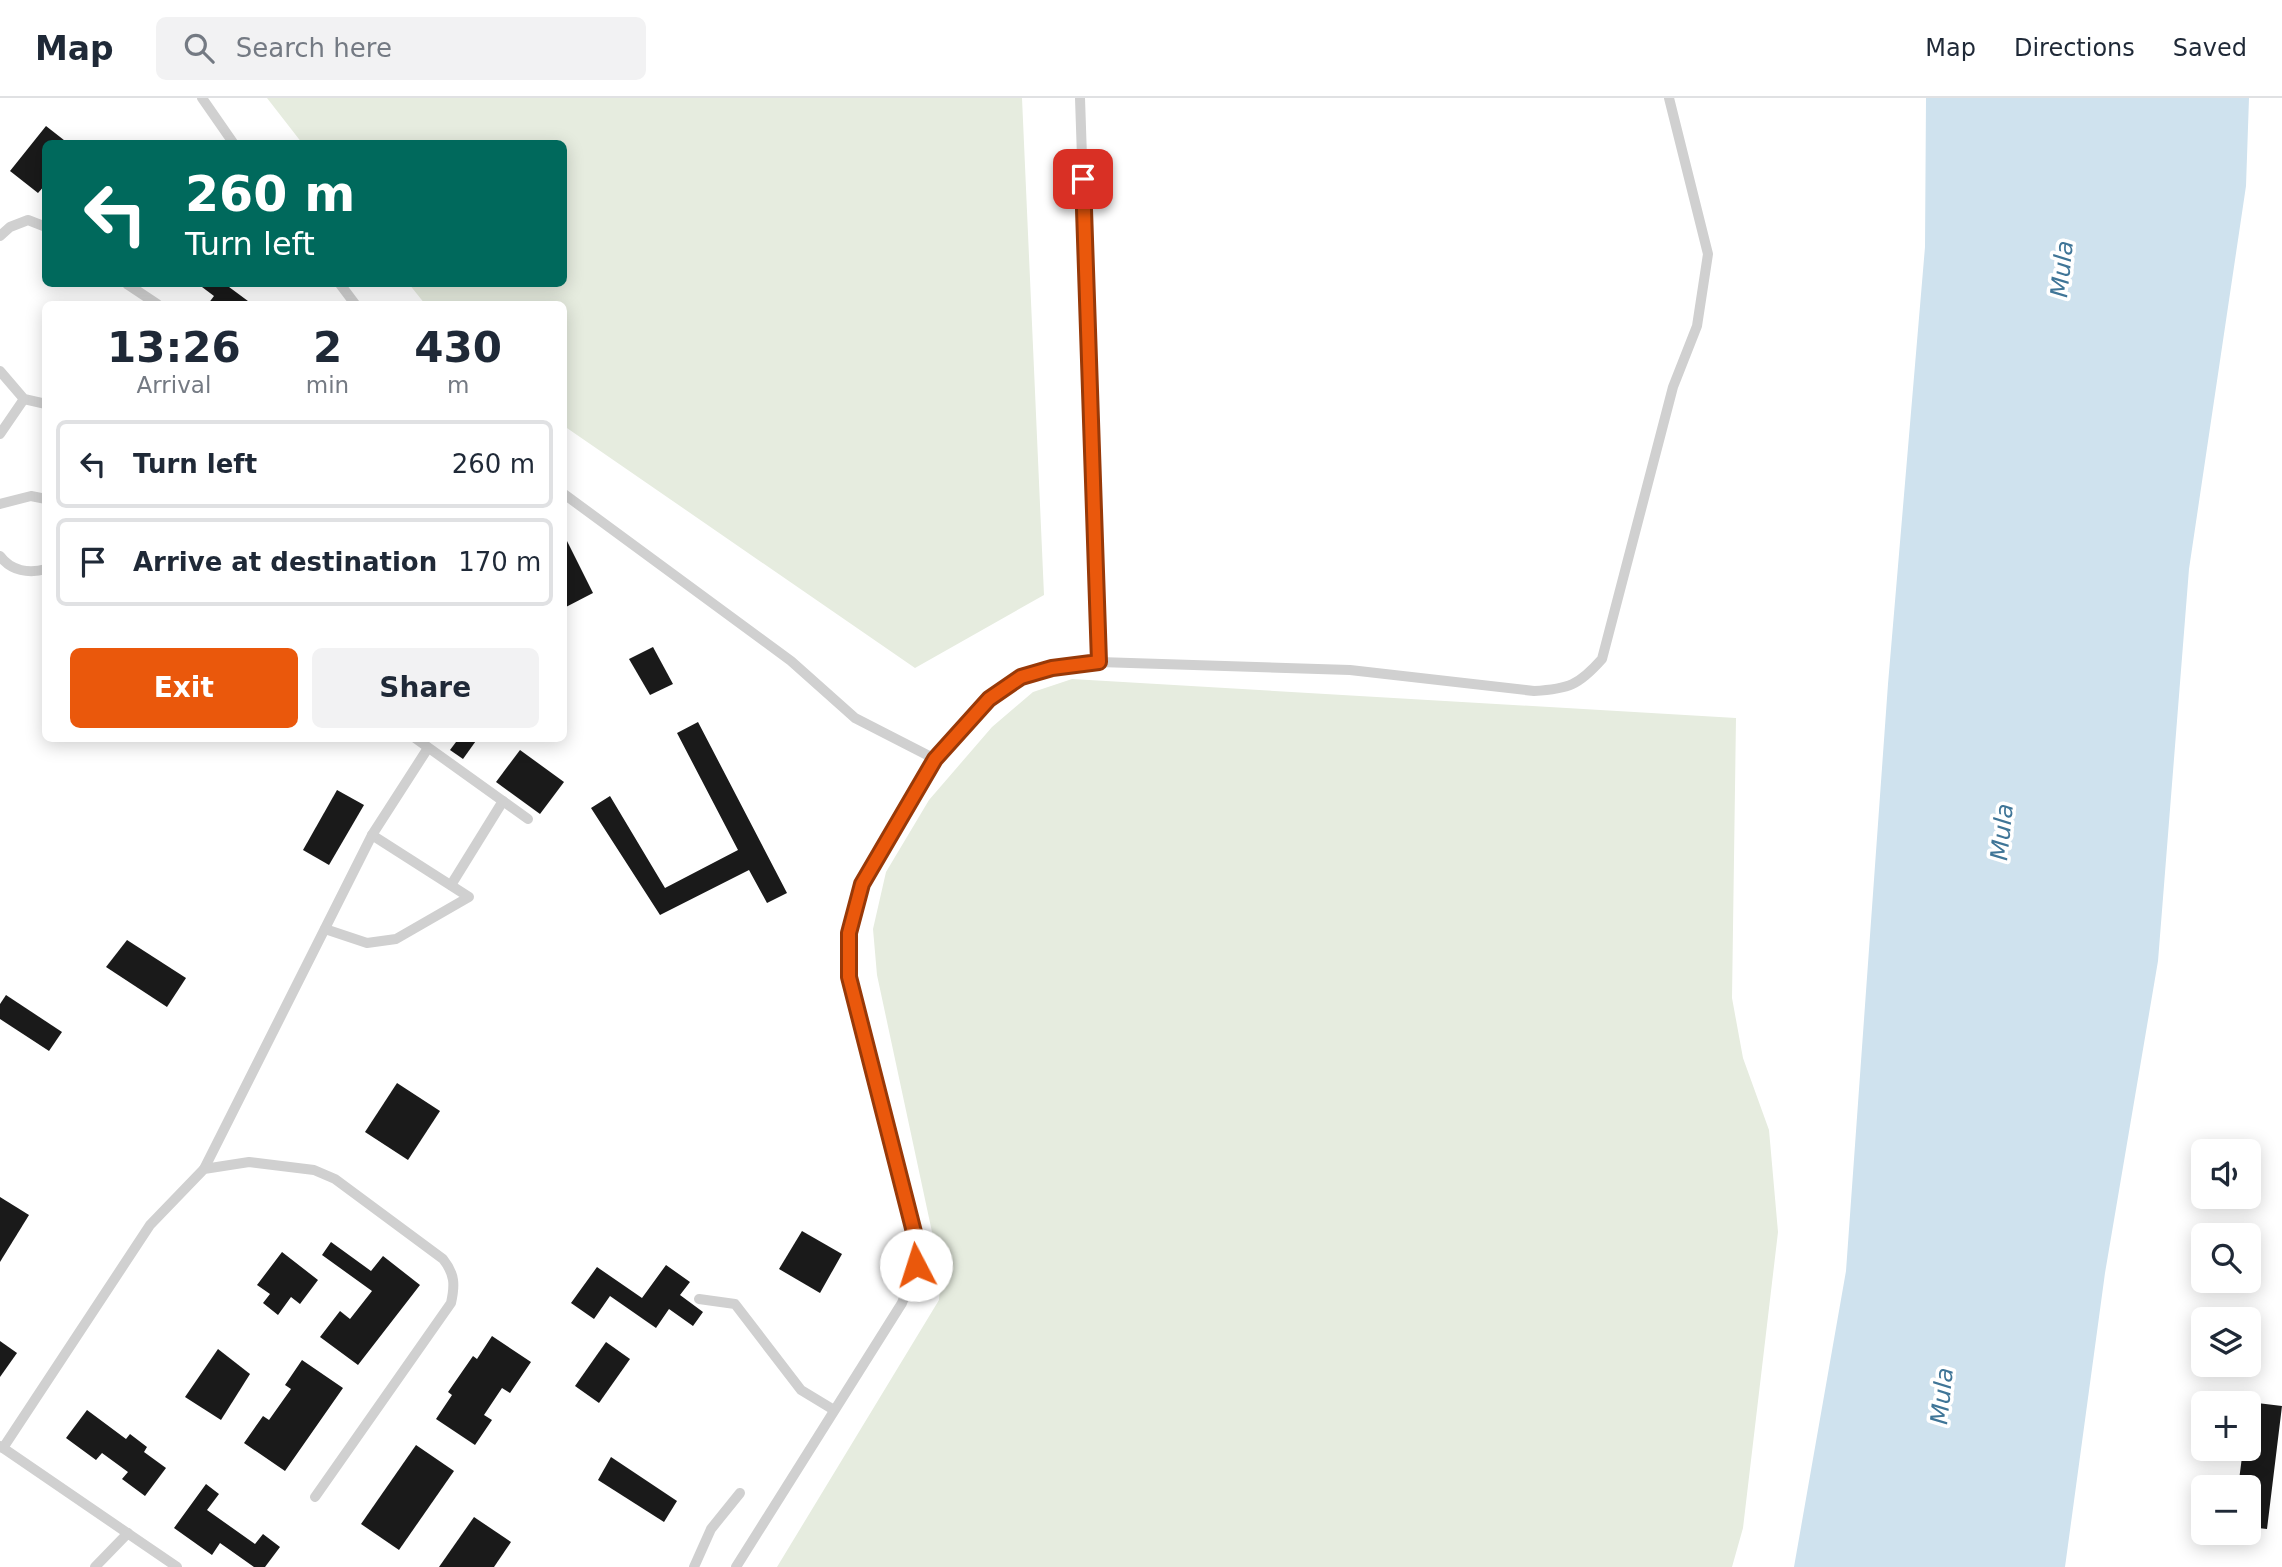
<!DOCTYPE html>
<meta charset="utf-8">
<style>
:root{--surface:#fff;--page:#f2f2f3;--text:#1f2937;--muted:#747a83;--line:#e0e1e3;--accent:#ea580c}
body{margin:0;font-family:"DejaVu Sans",sans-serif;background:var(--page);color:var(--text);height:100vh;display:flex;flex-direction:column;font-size:26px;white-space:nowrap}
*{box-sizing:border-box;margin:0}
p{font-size:23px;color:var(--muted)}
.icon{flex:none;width:38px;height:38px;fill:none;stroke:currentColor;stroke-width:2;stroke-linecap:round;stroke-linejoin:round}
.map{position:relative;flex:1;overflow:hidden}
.side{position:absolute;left:42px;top:203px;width:525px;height:441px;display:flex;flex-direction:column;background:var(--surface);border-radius:10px;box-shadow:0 4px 18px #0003}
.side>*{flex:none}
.guide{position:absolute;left:42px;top:42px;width:525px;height:147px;border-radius:10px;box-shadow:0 4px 18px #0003;background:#00695c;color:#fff;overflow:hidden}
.tools{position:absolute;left:2191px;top:1041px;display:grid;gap:14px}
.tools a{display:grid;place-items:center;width:70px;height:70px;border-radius:10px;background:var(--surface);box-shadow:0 4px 18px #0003;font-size:35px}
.pin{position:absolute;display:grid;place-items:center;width:60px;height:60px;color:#fff;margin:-30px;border-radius:14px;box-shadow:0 4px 10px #0006}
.me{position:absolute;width:77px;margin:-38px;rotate:355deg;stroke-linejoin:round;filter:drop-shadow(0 0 5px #0008)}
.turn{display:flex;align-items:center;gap:24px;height:147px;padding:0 28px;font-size:32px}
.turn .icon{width:91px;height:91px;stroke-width:2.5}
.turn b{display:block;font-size:49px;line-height:60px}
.eta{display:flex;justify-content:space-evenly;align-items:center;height:119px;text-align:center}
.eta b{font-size:42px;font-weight:700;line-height:49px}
.action{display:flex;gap:14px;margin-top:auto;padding:14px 28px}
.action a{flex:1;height:80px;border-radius:10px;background:var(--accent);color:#fff;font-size:28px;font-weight:700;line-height:80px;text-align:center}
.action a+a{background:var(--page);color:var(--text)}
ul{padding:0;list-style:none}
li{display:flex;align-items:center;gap:21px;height:88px;margin:0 14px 10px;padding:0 14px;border:4px solid var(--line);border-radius:10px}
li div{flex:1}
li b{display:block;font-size:26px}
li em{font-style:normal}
header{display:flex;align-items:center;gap:42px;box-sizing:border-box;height:98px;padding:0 35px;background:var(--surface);border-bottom:2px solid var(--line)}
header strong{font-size:33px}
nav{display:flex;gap:38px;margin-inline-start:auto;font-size:24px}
.search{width:490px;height:63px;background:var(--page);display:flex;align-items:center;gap:18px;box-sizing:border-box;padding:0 24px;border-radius:10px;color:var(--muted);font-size:26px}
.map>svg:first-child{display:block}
</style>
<header>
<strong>Map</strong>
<div class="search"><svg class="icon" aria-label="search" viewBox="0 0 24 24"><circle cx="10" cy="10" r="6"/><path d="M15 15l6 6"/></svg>Search here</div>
<nav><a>Map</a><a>Directions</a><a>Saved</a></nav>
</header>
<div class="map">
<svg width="2282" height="1469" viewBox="0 0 2282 1469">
<rect width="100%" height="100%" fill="#fff"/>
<g fill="#e6ecdf">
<polygon points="267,0 1022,0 1044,497 915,570 564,328 564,206 425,206 409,186 564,186 564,46 302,45"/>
<polygon points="1072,581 1736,620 1732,900 1743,960 1769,1032 1778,1134 1743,1430 1732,1469 777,1469 939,1202 941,1176 877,877 873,831 886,774 929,702 992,629 1033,594"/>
</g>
<polygon fill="#cfe2ee" points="1926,0 2249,0 2246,88 2189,471 2158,863 2105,1175 2065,1469 1794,1469 1846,1173 1888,586 1925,149"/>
<g fill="#1a1a1a">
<polygon points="46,28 69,46 46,46 46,86 38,95 10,73"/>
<polygon points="198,186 225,186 252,206 208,206 214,198"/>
<polygon points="564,437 593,495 564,510"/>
<polygon points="653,549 673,586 650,597 629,561"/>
<polygon points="698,624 787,795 767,805 749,772 660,817 591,710 610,698 665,790 738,752 677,635"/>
<polygon points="459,640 478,640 463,661 450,652"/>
<polygon points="520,652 564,684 540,716 496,684"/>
<polygon points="337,692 364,707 329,767 303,752"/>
<polygon points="127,842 186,880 167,909 106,869"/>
<polygon points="6,897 62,934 49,953 0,921 0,906"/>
<polygon points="397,985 440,1013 408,1062 365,1034"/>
<polygon points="0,1099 29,1117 0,1164"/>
<polygon points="802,1133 842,1156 820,1195 779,1171"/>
<polygon points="331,1144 371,1173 383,1158 420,1187 358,1267 320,1239 340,1213 350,1221 372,1193 322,1157"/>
<polygon points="282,1154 318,1182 300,1206 291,1199 278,1217 263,1205 270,1196 257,1187"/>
<polygon points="666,1167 690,1184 680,1197 703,1214 693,1228 669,1211 656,1230 610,1198 594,1221 571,1205 597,1169 642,1200"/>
<polygon points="492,1238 531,1264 510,1295 502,1290 484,1317 492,1322 475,1347 436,1321 452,1297 448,1294 473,1258 477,1261"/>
<polygon points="0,1243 17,1255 0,1279"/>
<polygon points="606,1244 630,1261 599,1305 575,1288"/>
<polygon points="218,1251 250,1276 221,1322 185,1299"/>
<polygon points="302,1262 343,1290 285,1373 244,1345 263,1318 269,1322 291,1291 285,1287"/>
<polygon points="2249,1304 2282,1308 2267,1431 2249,1429 2249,1390 2238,1390 2243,1351 2249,1351"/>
<polygon points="87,1312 126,1341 130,1336 147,1349 144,1354 166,1370 145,1398 122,1381 128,1374 102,1355 96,1362 66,1340"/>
<polygon points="416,1347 454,1373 399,1452 361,1426"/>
<polygon points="611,1359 677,1403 664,1424 598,1382"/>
<polygon points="206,1386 219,1396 207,1412 255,1446 263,1436 280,1449 265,1469 254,1469 220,1445 212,1457 174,1430"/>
<polygon points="474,1419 511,1444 494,1469 439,1469"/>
</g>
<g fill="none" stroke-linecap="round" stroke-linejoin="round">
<g stroke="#d0d0d0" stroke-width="10">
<polyline points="202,0 234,46"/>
<polyline points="1080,0 1099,564"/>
<polyline points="0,138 10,129 28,122 46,129"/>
<polyline points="127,186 157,206"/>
<polyline points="340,186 355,206"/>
<polyline points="0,273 24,301 46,306"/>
<polyline points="0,336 24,301"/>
<polyline points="564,396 791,563 855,620 935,661"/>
<polyline points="0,406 31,398 46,401"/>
<path d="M0,458C11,473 29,476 46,471"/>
<polyline points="415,640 528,721"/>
<polyline points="451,787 503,703"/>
<polyline points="325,831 367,845 396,841 469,799 372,737"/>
<polyline points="204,1071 372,737 428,650"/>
<polyline points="699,1201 735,1206 801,1292 834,1312"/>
<polyline points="0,1348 177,1469"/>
<path d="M3,1350L150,1127L204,1071L249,1064L314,1072L335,1081L443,1161C455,1176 455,1187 451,1205L315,1399"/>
<polyline points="95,1469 128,1435"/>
<polyline points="694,1469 711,1431 740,1395"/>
<path d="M736,1469L902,1205L916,1167V1142L849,879V835L862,786L935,661L989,601L1021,579L1052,570L1099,564L1350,572L1534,593C1569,591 1579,587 1602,561L1673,289L1697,228L1708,156L1669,0"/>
</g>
</g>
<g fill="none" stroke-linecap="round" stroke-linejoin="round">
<defs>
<polyline id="route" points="916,1167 916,1142 849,879 849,835 862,786 935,661 989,601 1021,579 1052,570 1099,564 1083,81"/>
</defs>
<use href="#route" stroke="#983908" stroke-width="18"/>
<use href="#route" stroke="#ea580c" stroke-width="12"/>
</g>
<g text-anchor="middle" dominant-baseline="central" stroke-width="7" stroke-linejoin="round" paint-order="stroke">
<g font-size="24" font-style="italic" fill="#3f7597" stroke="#fff">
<text transform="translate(2062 171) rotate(-84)">Mula</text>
<text transform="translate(2002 734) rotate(-84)">Mula</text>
<text transform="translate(1942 1298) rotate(-84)">Mula</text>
</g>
</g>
</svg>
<div class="tools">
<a><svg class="icon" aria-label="sound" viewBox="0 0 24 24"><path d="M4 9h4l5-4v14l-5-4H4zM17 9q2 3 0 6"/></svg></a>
<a><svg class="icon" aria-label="search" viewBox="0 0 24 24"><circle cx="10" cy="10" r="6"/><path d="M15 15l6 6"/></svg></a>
<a><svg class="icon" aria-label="layers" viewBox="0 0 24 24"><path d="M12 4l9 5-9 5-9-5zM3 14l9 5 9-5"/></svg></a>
<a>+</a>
<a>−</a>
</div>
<div class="pin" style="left:1083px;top:81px;background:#d93025"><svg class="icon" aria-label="arrive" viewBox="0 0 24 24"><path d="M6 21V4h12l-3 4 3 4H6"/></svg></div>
<svg class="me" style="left:916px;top:1167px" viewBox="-20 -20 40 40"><circle r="19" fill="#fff"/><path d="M0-13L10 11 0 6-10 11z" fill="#ea580c"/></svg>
<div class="guide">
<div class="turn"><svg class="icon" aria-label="left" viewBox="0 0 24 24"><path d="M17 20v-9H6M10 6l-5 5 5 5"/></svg><div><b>260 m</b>Turn left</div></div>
</div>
<section class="side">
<div class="eta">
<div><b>13:26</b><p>Arrival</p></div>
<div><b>2</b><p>min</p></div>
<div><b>430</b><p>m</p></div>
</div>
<ul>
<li><svg class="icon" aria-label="left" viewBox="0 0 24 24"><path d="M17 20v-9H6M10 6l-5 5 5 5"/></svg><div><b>Turn left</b></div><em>260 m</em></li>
<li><svg class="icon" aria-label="arrive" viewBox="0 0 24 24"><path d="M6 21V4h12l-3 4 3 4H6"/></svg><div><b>Arrive at destination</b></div><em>170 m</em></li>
</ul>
<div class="action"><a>Exit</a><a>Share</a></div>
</section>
</div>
